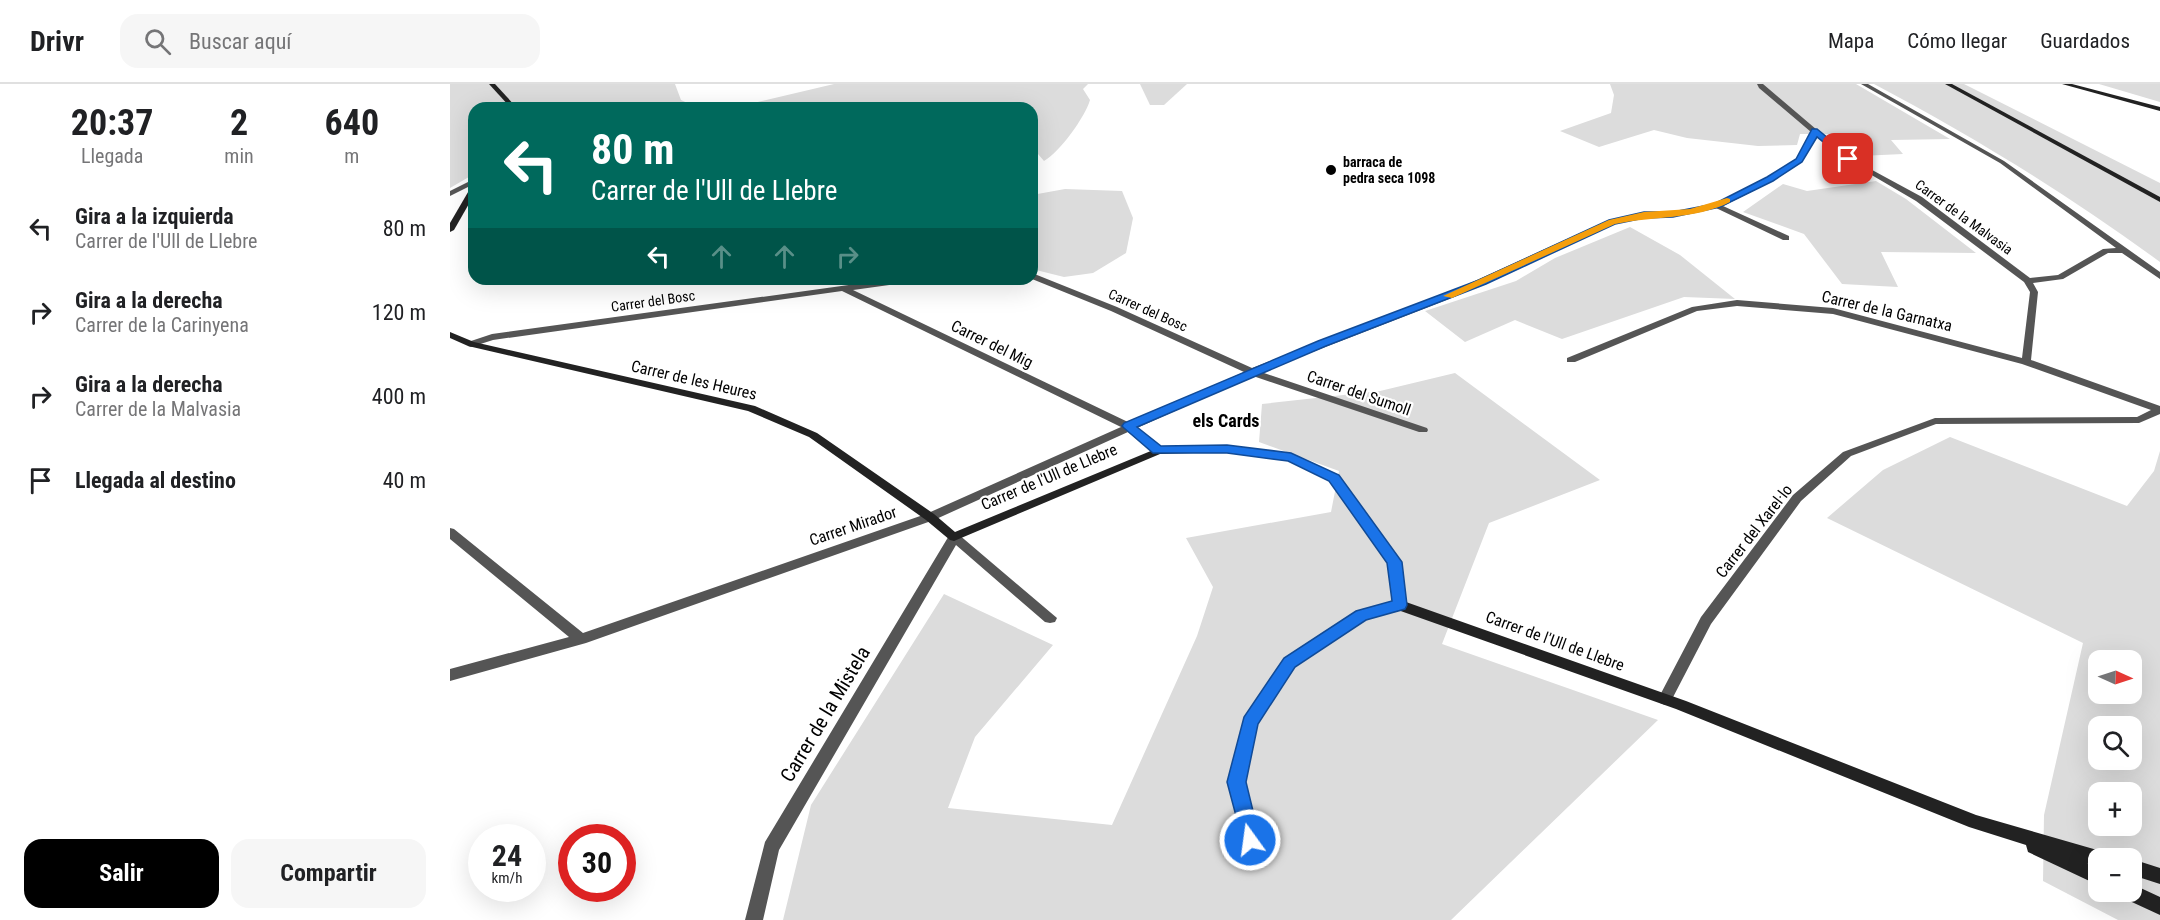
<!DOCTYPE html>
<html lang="es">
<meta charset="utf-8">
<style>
:root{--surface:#fff;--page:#f6f6f6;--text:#202124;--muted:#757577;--line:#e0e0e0;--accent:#000}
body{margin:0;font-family:"Roboto Condensed",sans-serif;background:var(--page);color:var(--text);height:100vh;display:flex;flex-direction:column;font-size:22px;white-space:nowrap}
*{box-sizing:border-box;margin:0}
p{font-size:20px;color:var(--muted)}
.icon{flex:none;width:33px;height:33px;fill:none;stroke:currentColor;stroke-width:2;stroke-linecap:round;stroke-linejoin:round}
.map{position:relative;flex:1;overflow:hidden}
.sheet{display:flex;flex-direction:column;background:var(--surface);width:450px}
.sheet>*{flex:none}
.hud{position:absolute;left:18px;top:18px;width:570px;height:183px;border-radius:18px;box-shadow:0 6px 24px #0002;background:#00695c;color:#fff;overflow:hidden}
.needle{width:39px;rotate:93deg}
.buttons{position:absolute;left:1638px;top:566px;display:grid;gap:12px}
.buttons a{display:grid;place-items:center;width:54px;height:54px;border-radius:12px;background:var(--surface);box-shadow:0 6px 24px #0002;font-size:30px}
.speed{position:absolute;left:18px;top:740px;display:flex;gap:12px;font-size:30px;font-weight:700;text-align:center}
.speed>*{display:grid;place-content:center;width:78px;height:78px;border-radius:50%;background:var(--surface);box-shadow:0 6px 24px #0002;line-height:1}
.speed small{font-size:15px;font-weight:400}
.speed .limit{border:9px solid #d22;background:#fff;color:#111}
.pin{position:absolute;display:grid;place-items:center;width:51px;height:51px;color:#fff;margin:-26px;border-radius:12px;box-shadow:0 3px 9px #0006}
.me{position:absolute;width:66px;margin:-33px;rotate:346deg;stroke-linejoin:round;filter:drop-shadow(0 0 4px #0008)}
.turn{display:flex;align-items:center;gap:21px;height:126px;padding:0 24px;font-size:27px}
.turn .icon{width:78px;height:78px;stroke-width:2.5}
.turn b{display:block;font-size:42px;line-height:51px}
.lanes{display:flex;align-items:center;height:57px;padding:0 24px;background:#0003;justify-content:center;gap:30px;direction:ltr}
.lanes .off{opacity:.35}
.eta{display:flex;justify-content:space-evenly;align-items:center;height:102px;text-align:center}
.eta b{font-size:36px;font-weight:700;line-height:42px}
.button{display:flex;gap:12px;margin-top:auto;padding:12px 24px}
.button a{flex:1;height:69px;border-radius:18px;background:var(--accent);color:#fff;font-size:24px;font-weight:700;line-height:69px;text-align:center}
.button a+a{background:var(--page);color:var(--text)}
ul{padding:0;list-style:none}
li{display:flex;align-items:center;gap:18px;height:84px;padding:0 24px}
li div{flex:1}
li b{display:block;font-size:22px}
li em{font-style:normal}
header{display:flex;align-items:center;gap:36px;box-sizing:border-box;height:84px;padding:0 30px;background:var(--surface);border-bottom:2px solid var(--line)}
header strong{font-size:28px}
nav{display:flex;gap:33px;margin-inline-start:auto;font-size:21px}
.search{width:420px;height:54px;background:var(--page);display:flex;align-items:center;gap:15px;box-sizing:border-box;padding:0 21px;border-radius:18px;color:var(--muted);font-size:22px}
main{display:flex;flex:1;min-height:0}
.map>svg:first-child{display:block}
</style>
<header>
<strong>Drivr</strong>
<div class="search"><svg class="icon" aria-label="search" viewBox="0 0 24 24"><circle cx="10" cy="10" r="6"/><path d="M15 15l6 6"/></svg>Buscar aquí</div>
<nav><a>Mapa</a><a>Cómo llegar</a><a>Guardados</a></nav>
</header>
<main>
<section class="sheet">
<div class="eta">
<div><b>20:37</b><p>Llegada</p></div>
<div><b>2</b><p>min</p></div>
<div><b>640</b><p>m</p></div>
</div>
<ul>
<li><svg class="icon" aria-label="left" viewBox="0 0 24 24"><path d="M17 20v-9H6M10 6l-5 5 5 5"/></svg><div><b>Gira a la izquierda</b><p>Carrer de l'Ull de Llebre</p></div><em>80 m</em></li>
<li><svg class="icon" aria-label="right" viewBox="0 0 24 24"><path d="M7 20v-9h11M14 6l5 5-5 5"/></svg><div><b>Gira a la derecha</b><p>Carrer de la Carinyena</p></div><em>120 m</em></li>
<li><svg class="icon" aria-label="right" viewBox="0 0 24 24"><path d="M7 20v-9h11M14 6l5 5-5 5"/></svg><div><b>Gira a la derecha</b><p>Carrer de la Malvasia</p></div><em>400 m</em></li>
<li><svg class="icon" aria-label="arrive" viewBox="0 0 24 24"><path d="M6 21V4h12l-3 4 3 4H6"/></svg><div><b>Llegada al destino</b></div><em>40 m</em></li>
</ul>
<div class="button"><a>Salir</a><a>Compartir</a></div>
</section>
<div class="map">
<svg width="1710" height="836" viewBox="0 0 1710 836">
<rect width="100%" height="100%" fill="#fff"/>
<g fill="#dcdcdc" fill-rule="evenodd">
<polygon points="0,0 225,0 231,16 248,24 24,24 24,90 0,104"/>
<path d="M384,0H638L633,5L640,16C635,33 610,68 594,77L582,63V24H282Z"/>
<polygon points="690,0 737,0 714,21 700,21"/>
<polygon points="1160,0 1406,0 1500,55 1441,56 1453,70 1410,72 1380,50 1350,50 1347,61 1308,62 1237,54 1204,46 1149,63 1110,47 1161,29 1164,11"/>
<path d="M1424,0H1514L1710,99V178C1619,111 1524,53 1424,0Z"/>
<polygon points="1649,0 1710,0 1710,18"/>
<polygon points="1426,97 1456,115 1526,169 1431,168 1448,203 1392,200 1354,150 1293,128 1333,100 1357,107"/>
<polygon points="615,105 672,107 683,134 676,169 643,189 614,193 582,185 582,111"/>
<polygon points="1180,143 1230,171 1285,215 1234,213 1112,255 1065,236 1015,258 975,227 1066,197 1105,174"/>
<polygon points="1005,289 1150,396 1039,439 992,560 1208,636 1001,836 333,836 361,721 494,510 603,561 525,653 498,724 662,741 747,552 763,503 736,454 881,428 889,387 809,358 812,320 930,307"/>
<path d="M1500,353L1677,422L1704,387L1710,367V836H1668L1593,797L1594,731L1633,559L1377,434L1433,386ZM1648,576H1682V609H1648ZM1648,642H1682V675H1648ZM1648,708H1682V741H1648ZM1648,774H1682V807H1648Z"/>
</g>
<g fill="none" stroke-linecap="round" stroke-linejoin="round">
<g fill="#555" fill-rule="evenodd">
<polygon points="1307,0 1313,0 1400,74 1472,113 1580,194 1608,191 1653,165 1666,164 1550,79 1411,0 1418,0 1554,77 1710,188 1710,195 1672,169 1658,169 1613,195 1583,199 1588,208 1581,276 1710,322 1710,330 1689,339 1486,340 1401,372 1351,417 1261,540 1220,619 1215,621 1210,619 1208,615 1251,533 1343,411 1393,368 1485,334 1687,333 1701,326 1572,280 1383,230 1287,222 1247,227 1125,278 1117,278 1117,274 1242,223 1287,216 1383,224 1572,274 1580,208 1574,198 1466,117 1396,76 1366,52 1351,78 1323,97 1273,122 1339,152 1339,156 1333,156 1266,124 1223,132 1194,133 1164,140 1004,213 811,288 977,344 978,346 977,348 969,348 803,292 687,344 712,365 714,367 712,369 704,369 678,348 484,436 136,559 0,597 0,585 119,553 0,455 0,444 4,445 133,549 476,430 671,343 392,207 43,256 21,263 18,262 18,258 42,250 442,195 465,195 461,198 403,206 680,339 794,288 661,227 582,195 582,189 667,223 802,284 998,209 1159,136 1194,129 1223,128 1265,120 1317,93 1346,76 1360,53 1361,48 1309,4"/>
<polygon points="24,95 24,100 0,112 0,107"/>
<polygon points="504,449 508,450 607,534 605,538 600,539 595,538 506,461 329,766 313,836 295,836 315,758 500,450"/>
<polygon points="950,516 955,517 957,521 955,525 915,535 845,582 807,640 795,698 808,756 806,762 800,764 794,762 779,698 795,634 835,574 906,527"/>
</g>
<g fill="#222" fill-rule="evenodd">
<polygon points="39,0 45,0 67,24 61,24"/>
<polygon points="1495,0 1502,0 1710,113 1710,118"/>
<polygon points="1612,0 1622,0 1710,23 1710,27"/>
<polygon points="21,103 24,103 24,111 4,146 0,148 0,139"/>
<polygon points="0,248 24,258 305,322 367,349 484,430 505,448 708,364 777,362 841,369 888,391 951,478 956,518 1236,617 1526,731 1654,768 1657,774 1648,774 1648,782 1637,779 1648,784 1648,801 1578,768 1576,761 1519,743 1226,625 945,525 939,479 909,435 880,397 838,376 777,368 710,370 504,457 500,456 476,436 359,353 298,327 18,262 0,254"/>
<polygon points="1682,775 1710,784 1710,800 1682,791"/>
<polygon points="1682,800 1710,813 1710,831 1671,813 1668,807 1682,807"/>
</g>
</g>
<polygon fill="#1a73e8" stroke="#114b97" stroke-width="1.5" points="1362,45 1367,45 1401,73 1401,76 1395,76 1367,53 1352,78 1323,97 1270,123 1223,133 1194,134 1165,140 1036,200 876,262 687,343 711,362 777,361 841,369 889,391 952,478 957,521 955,525 916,536 845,583 808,640 796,698 810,756 807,762 800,765 794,762 777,698 794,633 834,574 906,527 942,517 937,479 879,397 838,377 777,369 703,369 674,344 672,342 674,339 868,257 1029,196 1159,136 1194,128 1223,128 1264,120 1317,93 1346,75"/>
<path fill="#f59e0b" d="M1277,114L1280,115V118C1245,136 1202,132 1165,140L1002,214L993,212L1159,136L1194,128L1240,125Z"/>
<circle fill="#000" stroke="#fff" stroke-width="2" cx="881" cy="86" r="6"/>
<g text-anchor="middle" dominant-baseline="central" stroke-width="4.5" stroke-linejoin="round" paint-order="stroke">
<g font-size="14" font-weight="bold" fill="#000" stroke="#fff" text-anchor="start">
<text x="893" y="78">barraca de<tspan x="893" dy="16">pedra seca 1098</tspan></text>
</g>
<g font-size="14" fill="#000" stroke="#fff">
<text transform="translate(1514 133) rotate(36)">Carrer de la Malvasia</text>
<text transform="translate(203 217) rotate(-8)">Carrer del Bosc</text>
<text transform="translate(698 226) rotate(24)">Carrer del Bosc</text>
</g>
<g font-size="16" fill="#000" stroke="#fff">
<text transform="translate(1437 227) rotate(13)">Carrer de la Garnatxa</text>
<text transform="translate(542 260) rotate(26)">Carrer del Mig</text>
<text transform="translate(244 296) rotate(13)">Carrer de les Heures</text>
<text transform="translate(909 309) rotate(19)">Carrer del Sumoll</text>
<text transform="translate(599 393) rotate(-23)">Carrer de l'Ull de Llebre</text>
<text transform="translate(403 442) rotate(-19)">Carrer Mirador</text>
<text transform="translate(1304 447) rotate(-52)">Carrer del Xarel·lo</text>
<text transform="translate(1105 557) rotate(20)">Carrer de l'Ull de Llebre</text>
</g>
<g font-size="18" font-weight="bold" fill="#000" stroke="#fff">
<text x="776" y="336">els Cards</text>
</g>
<g font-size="20" fill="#000" stroke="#fff">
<text transform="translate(375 630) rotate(-59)">Carrer de la Mistela</text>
</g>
</g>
</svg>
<div class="buttons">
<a><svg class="needle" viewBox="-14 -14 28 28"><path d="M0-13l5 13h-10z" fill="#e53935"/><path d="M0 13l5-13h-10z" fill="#757577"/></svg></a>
<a><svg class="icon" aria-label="search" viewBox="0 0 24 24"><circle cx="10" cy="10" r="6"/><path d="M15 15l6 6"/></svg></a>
<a>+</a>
<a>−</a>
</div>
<div class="speed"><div>24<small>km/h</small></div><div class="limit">30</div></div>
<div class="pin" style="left:1398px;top:75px;background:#d93025"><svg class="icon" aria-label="arrive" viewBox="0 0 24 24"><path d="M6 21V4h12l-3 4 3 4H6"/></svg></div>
<svg class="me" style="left:800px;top:756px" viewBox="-20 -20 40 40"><circle r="17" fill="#1a73e8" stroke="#fff" stroke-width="3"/><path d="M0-11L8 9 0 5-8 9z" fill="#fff"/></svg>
<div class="hud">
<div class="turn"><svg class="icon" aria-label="left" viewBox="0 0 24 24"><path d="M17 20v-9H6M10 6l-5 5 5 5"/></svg><div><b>80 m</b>Carrer de l'Ull de Llebre</div></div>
<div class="lanes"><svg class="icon" aria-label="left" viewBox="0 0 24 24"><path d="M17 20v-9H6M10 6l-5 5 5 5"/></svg><svg class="icon off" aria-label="ahead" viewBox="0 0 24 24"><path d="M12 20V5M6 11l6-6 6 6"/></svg><svg class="icon off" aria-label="ahead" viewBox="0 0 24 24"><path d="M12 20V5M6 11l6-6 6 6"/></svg><svg class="icon off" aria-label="right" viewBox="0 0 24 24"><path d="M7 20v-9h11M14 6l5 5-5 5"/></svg></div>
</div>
</div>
</main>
